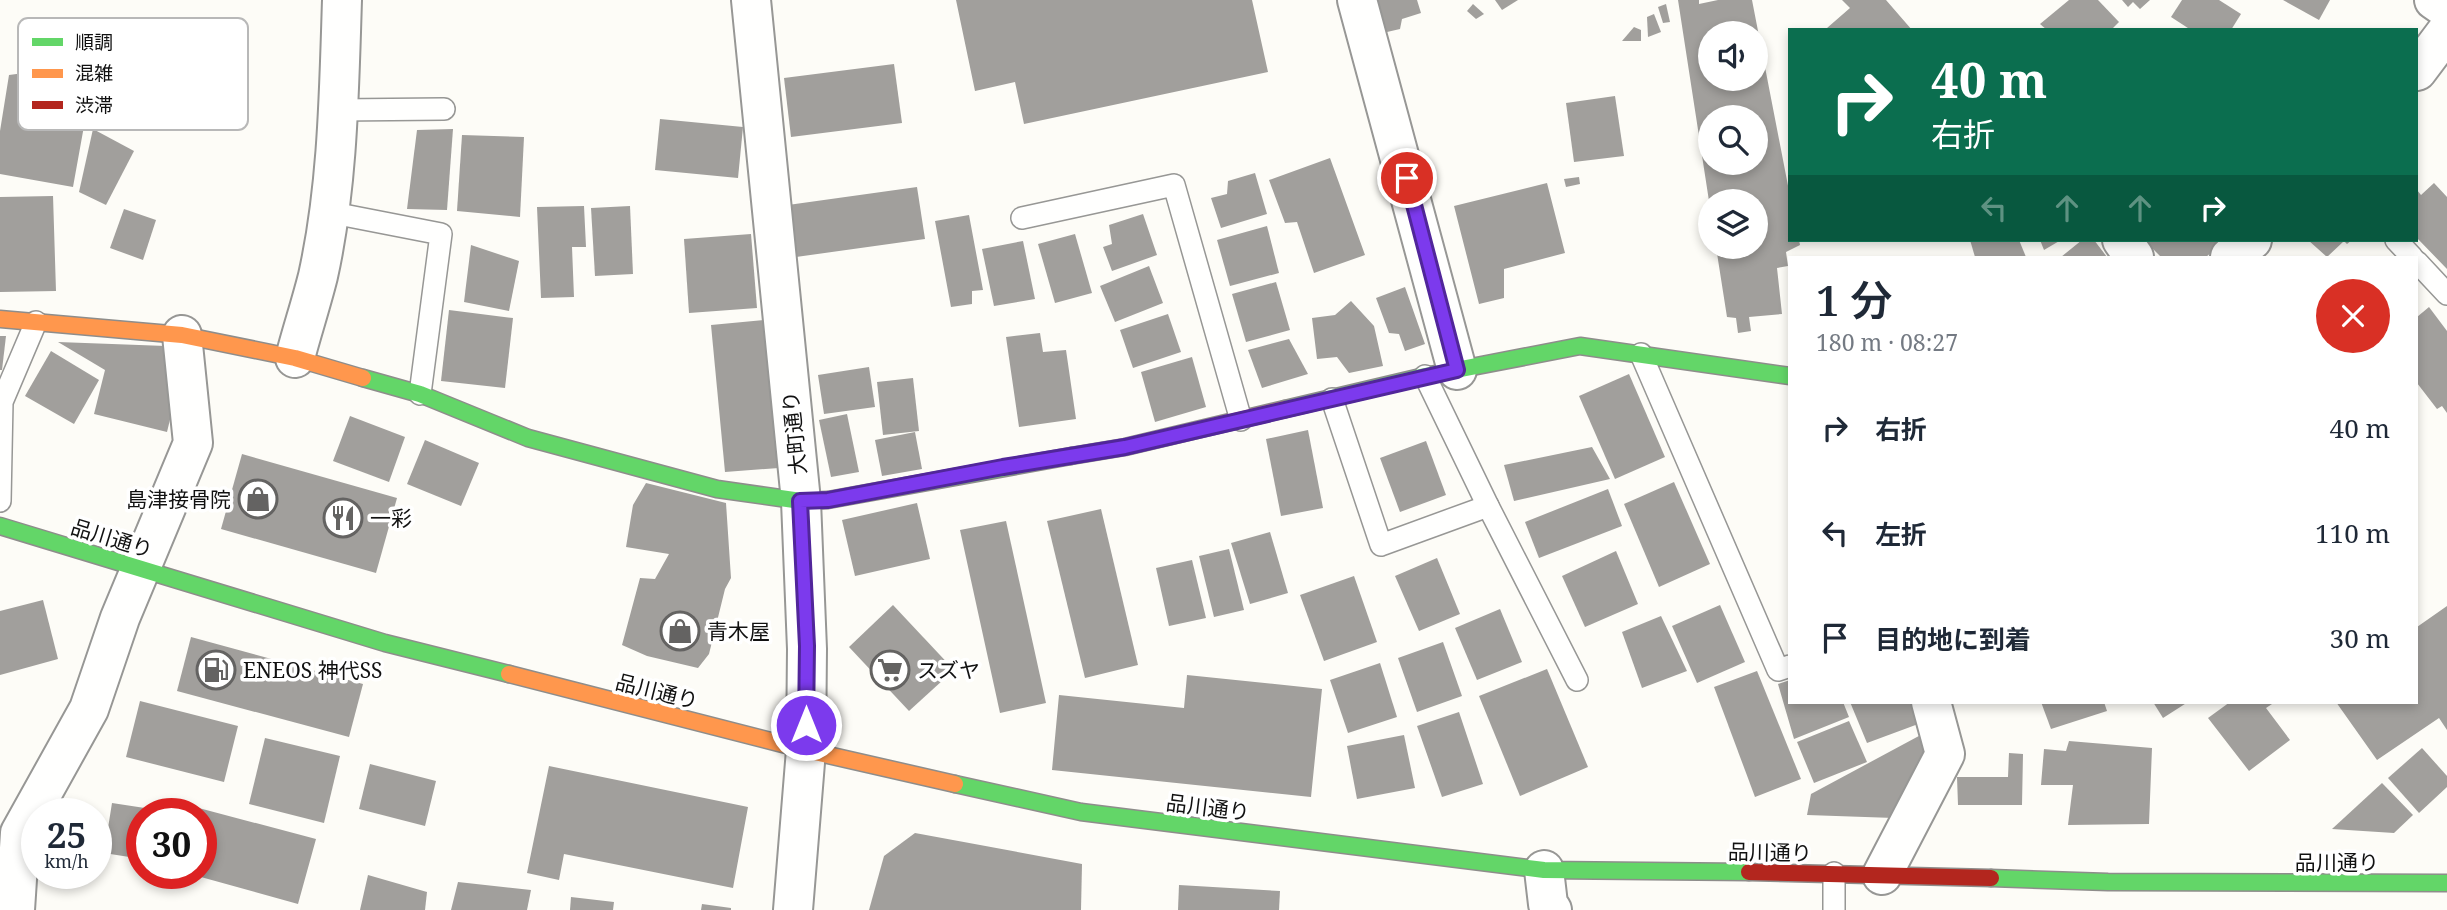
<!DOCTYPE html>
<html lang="ja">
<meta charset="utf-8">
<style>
:root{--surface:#fff;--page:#f6f6f7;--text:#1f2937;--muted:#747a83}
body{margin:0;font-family:"Noto Serif","Noto Sans JP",serif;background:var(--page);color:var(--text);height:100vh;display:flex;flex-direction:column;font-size:26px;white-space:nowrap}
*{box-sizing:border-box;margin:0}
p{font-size:23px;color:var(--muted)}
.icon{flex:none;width:38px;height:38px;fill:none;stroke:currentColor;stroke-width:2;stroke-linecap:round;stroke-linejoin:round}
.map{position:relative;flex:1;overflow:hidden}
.details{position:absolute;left:1788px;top:256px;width:630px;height:448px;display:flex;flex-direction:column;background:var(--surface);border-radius:0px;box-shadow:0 4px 10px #0003}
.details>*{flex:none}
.top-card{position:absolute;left:1788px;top:28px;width:630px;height:214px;border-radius:0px;box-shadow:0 4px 10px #0003;background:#0b6e4f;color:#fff;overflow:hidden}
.buttons{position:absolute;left:1698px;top:21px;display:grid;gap:14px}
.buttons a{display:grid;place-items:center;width:70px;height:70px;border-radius:50%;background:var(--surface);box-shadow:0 4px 10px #0003;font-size:35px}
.speed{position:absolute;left:21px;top:798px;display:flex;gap:14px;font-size:35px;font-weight:700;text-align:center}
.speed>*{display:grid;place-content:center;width:91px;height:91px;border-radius:50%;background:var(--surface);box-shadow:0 4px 10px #0003;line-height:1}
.speed small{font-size:18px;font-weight:400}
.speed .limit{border:10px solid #d22;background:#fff;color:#111}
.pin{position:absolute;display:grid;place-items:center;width:60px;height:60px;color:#fff;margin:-30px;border:4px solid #fff;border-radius:50%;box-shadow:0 2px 7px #0007}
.me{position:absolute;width:77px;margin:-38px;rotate:0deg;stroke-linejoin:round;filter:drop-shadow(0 0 5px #0008)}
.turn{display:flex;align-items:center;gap:24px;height:147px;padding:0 28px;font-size:32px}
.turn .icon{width:91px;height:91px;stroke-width:2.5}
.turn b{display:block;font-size:49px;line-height:60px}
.lanes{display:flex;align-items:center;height:66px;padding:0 28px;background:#0003;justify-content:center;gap:35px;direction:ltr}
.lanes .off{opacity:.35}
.round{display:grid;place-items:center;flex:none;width:74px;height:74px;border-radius:37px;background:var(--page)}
.head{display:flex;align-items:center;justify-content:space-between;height:119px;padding:0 28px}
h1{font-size:42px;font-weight:600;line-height:52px}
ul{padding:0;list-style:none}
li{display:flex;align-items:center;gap:21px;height:105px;padding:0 28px}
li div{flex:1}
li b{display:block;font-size:26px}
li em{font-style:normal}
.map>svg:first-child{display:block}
</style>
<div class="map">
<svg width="2447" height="910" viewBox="0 0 2447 910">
<rect width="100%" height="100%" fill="#fdfcf7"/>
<g fill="#a19f9c" fill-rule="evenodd">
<polygon points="956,0 1252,0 1268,72 1024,124 1015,82 975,91"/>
<polygon points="1367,0 1417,0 1421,13 1402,19 1400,29 1387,32 1373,20"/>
<polygon points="1495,0 1518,0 1502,10"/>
<path d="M1678,0H1699V4L1718,0H1752L1790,196V240H1799L1800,245L1786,252L1788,266L1777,268L1782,314L1749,317L1751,331L1738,333L1736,318L1727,317L1716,247H1755V201H1709ZM1710,33H1755V79H1710ZM1710,117H1755V163H1710Z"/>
<polygon points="1842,0 1886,0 1912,30 1829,30 1827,28 1850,8"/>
<polygon points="2069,0 2098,0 2119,22 2111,30 2047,30 2040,24"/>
<polygon points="2122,0 2150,0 2140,9 2133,2 2128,7"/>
<polygon points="2182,0 2219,0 2241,14 2231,30 2191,30 2171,17"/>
<polygon points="2283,0 2330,0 2319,20"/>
<polygon points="1473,4 1484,14 1476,19 1467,11"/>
<polygon points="1666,4 1670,22 1663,23 1658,7"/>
<polygon points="1654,14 1661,32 1648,37 1647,17"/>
<polygon points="1634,27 1641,30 1641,41 1622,41"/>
<polygon points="894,64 902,123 791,137 784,78"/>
<polygon points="54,69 50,93 77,98 73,124 84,126 73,187 0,174 0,131 9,75"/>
<polygon points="1615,96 1624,156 1574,162 1566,103"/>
<polygon points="660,119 743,127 738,178 655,170"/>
<polygon points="93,129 134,151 106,205 79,192"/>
<polygon points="453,129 447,210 407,209 417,130"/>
<polygon points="462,135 524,137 520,217 457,211"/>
<polygon points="1330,158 1365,255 1314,273 1297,222 1285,223 1269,180"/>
<polygon points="1255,173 1267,214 1221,228 1211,198 1227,194 1228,181"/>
<polygon points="1579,177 1580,184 1566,187 1564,179"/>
<polygon points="1547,183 1565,253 1504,269 1504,298 1479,304 1454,206"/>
<polygon points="2434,183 2447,197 2447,269 2417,238 2417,190 2421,195"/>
<polygon points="917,187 925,239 796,257 788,205"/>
<polygon points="53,196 56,291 0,292 0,197"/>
<polygon points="584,206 586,247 572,247 574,297 541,298 537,207"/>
<polygon points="630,206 633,274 595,276 591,208"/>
<polygon points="124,209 156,220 143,260 110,248"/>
<polygon points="1143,214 1157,255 1112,271 1103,247 1112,244 1109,225"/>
<polygon points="969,215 983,290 972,291 972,304 951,307 935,221"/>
<polygon points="1267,226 1279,273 1230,286 1217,240"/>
<polygon points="751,234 757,308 689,313 684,239"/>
<polygon points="1075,234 1092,293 1055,303 1038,244"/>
<polygon points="1970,240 2019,240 2026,257 1975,257"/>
<polygon points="2040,240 2061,240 2044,250"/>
<polygon points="2082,240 2094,240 2107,257 2061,257"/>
<polygon points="2148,240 2226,240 2206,257 2161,257 2146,242"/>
<polygon points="2308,240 2352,240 2347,244 2344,241 2327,257"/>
<polygon points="1023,241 1035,299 994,306 982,249"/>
<polygon points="471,245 519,261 509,311 464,302"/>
<polygon points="1149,266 1163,303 1115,322 1100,286"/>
<polygon points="1276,282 1290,330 1246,342 1232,294"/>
<polygon points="1405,287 1425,344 1405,351 1399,334 1389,333 1376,298"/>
<polygon points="1351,301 1374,326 1383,366 1349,373 1337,357 1317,359 1312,318 1335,315"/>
<polygon points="2429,307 2447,331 2447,413 2442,406 2437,409 2417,383 2417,317"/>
<polygon points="449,310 513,318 505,388 441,381"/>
<polygon points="1168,314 1181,352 1133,368 1120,330"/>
<polygon points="765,320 779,468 725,472 711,325"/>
<polygon points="1040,333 1043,352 1066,350 1076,419 1019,427 1006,337"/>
<polygon points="0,336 6,336 2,370 0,370"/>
<polygon points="1289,339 1308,374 1262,388 1248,350"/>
<polygon points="58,342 166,346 175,399 167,432 94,414 105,370"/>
<polygon points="51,351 99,380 74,424 25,396"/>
<polygon points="1192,357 1206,407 1155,422 1141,372"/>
<polygon points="869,367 875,407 824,414 818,375"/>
<polygon points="1629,374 1665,457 1615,479 1579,396"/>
<polygon points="913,378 919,431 883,435 877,382"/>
<polygon points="847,414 859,472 831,477 819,420"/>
<polygon points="350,416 405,437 389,482 333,461"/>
<polygon points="1308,430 1323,508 1281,516 1266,439"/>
<polygon points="915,432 922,469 882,476 875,440"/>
<polygon points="425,440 479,463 461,506 407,484"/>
<polygon points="1426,441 1446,495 1400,512 1380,458"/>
<polygon points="1592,447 1610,479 1514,501 1504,465"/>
<polygon points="242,454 397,498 376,573 221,529"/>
<polygon points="1674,482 1710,564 1659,587 1624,504"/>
<polygon points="646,483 726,503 731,578 725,589 709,654 698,668 647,656 622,645 640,578 655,579 669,554 626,547 633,505"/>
<polygon points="1608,489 1622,526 1539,558 1525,522"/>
<polygon points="917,503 930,559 855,576 842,520"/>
<polygon points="1101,509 1138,665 1085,678 1047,521"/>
<polygon points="1006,521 1046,703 1000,713 960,530"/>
<polygon points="1270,532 1288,593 1250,604 1231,543"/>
<polygon points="1229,549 1244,610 1214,617 1199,556"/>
<polygon points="1616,551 1638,604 1585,627 1562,576"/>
<polygon points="1437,558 1460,614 1419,631 1395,576"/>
<polygon points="1192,560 1206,618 1169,626 1156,568"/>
<polygon points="1354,576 1377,642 1324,661 1300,595"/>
<polygon points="43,600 58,659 0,675 0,611"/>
<polygon points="893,605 954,670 909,711 849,647"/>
<polygon points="1720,605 1745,662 1697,683 1672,626"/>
<polygon points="2447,606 2447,730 2439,718 2377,760 2336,702 2417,702 2417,627"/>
<polygon points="1500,609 1522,662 1477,680 1455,628"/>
<polygon points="1661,616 1687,671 1642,688 1622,632"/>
<polygon points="191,637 363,684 349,737 177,691"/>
<polygon points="1443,642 1462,696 1417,712 1398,658"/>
<polygon points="1380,663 1397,717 1348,733 1330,680"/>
<polygon points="1547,669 1588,767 1520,796 1479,696"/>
<polygon points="1757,671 1801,779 1755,797 1714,687"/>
<polygon points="1187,675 1322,689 1311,797 1052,770 1059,695 1184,708"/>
<polygon points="1790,680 1790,702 1843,702 1849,717 1794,739 1778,684"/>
<polygon points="140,701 238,726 224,782 126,757"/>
<polygon points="1850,702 1913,702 1921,723 1867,743"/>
<polygon points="2041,702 2104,702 2107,711 2051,729"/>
<polygon points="2153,702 2188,702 2163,718"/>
<polygon points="2230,702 2275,702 2266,708 2290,740 2249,771 2208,718"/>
<polygon points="1459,712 1483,784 1442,797 1417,726"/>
<polygon points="1849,721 1867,762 1814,783 1797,742"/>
<polygon points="1930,730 1935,754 1909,779 1919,801 1894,818 1807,815 1811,794"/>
<polygon points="1404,735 1415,788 1357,799 1347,746"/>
<polygon points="265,738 340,756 324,823 249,804"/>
<polygon points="2069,741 2152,748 2149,824 2068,825 2073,785 2041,785 2044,749 2066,751"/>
<polygon points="2422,748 2447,776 2447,787 2419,813 2388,778"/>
<polygon points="2009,753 2023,754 2022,805 1958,805 1957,777 2008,777"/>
<polygon points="370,764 436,781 425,826 359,809"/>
<polygon points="549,766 748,807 733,888 564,854 559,880 527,873"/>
<polygon points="2382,783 2413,815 2394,833 2332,829"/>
<polygon points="112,803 171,812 142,814 142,859 104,853"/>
<polygon points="195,807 316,839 298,904 190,874 201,873 201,814 193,814"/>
<polygon points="915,833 1082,864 1081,910 869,910 884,856"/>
<polygon points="368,875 427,892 425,910 360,910"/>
<polygon points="458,882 531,890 527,910 451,910"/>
<polygon points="1179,885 1280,891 1279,910 1178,910"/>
<polygon points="571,897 614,902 613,910 570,910"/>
<polygon points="702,904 731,908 731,910 701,910"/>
</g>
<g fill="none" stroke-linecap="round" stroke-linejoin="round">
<defs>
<g id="lane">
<polyline points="338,110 444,109"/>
<polyline points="328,212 441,234 420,394"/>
<polyline points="1022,218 1174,185 1241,420"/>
<polyline points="2396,240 2412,257"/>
<polyline points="2417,262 2447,294"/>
<polyline points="1641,354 1778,670 1790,666"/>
<polyline points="1425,376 1488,506 1577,680"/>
<polyline points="1332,399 1381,545 1488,506"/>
<polyline points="0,501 2,402 36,322"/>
<polyline points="1834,873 1834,910"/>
</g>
<g id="street">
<polyline points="751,0 801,501 807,649 806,750 793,910"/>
<polyline points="1357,0 1457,370"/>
<polyline points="2434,0 2447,9"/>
<polyline points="2417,71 2447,31"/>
<polyline points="2122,240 2134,257"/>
<polyline points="2230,257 2252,240"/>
<path d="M295,358C302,331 311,304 318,276C338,186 339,92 342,0"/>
<polyline points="1544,870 1548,904 1552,910"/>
<polyline points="1882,875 1945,754 1931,702"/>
<polyline points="15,910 20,833 89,709 120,618 193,443 182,335"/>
</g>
<g id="fast">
<polyline points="363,378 420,394 528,438 717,489 801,501 828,500 1071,456"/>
<polyline points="1285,409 1425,376 1580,346 1790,376"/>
<polyline points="0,526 385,643 509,674"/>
<polyline points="955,784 1081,812 1544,870 1749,872"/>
<polyline points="1991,878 2108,882 2447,883"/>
</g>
<g id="slow">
<polyline points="0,319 182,335 295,358 363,378"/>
<polyline points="1071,456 1125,447 1285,409"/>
<polyline points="509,674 806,750 955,784"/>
</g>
<polyline id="jam" points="1749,872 1991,878"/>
</defs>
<use href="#lane" stroke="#979795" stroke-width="24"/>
<use href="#street" stroke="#979795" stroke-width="42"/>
<use href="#fast" stroke="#8e8d8b" stroke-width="19"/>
<use href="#slow" stroke="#8e8d8b" stroke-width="19"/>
<use href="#jam" stroke="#8e8d8b" stroke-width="19"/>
<use href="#lane" stroke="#fffffe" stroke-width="21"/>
<use href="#street" stroke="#fffffe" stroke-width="38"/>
<use href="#fast" stroke="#63d668" stroke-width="16"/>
<use href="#slow" stroke="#ff974d" stroke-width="16"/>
<use href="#jam" stroke="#b3261e" stroke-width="16"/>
</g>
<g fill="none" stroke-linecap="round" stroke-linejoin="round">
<defs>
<polyline id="route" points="806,725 807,646 800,501 828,500 1003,467 1125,447 1457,370 1407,178"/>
</defs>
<use href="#route" stroke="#51269a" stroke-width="18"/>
<use href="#route" stroke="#7c3aed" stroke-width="12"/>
</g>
<defs>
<symbol id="shop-ring" viewBox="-11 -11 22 22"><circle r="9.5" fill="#fff" stroke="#646362" stroke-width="1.5"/><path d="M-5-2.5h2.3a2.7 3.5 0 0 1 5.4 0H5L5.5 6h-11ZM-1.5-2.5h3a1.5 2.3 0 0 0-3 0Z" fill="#646362"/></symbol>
<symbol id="restaurant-ring" viewBox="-11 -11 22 22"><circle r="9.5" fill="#fff" stroke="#646362" stroke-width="1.5"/><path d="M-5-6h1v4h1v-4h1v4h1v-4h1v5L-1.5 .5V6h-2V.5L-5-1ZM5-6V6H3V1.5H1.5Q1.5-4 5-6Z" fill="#646362"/></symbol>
<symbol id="fuel-ring" viewBox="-11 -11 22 22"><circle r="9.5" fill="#fff" stroke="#646362" stroke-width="1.5"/><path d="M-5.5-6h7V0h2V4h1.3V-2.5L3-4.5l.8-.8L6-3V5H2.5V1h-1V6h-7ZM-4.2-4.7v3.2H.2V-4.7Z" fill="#646362"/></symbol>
<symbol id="supermarket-ring" viewBox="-11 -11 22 22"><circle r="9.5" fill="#fff" stroke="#646362" stroke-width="1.5"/><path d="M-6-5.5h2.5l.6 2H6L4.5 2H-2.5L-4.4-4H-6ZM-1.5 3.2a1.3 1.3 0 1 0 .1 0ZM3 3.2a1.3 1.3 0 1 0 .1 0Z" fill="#646362"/></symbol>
</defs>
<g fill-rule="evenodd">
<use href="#shop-ring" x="236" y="477" width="44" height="44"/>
<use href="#restaurant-ring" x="321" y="496" width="44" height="44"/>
<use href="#shop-ring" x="658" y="609" width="44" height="44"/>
<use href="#fuel-ring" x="194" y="648" width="44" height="44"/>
<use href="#supermarket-ring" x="868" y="648" width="44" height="44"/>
</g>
<g text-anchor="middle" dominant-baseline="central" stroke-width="7" stroke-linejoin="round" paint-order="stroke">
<g font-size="21" fill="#111" stroke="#fff">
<text transform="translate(794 433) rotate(-96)">大町通り</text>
<text transform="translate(112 538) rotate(17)">品川通り</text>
<text transform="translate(657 691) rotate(14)">品川通り</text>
<text transform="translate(1208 807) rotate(7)">品川通り</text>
<text transform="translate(1770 852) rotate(1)">品川通り</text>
<text x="2337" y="862">品川通り</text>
</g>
<g font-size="21" fill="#111" stroke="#fff" text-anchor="start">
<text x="231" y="499" text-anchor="end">島津接骨院</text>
<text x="370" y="518">一彩</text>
<text x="707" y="631">青木屋</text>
<text x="243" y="670">ENEOS 神代SS</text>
<text x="917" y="670">スズヤ</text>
</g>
</g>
<rect x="18" y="18" width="230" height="112" rx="10" fill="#fff" stroke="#b8b8b8" stroke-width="2"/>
<rect x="32" y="38" width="31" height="8" fill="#63d668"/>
<rect x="32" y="69" width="31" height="9" fill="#ff974d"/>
<rect x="32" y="101" width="31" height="8" fill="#b3261e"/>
<g font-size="19" fill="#111">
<text x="75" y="49">順調</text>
<text x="75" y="80">混雑</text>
<text x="75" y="112">渋滞</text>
</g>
</svg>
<div class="buttons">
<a><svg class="icon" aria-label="sound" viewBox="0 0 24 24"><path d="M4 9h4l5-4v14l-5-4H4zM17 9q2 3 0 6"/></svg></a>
<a><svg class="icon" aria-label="search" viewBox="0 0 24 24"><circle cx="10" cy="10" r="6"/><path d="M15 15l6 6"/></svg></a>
<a><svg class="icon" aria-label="layers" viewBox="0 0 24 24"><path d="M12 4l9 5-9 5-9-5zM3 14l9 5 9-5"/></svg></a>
</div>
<div class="speed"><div>25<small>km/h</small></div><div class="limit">30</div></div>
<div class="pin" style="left:1407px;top:178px;background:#d93025"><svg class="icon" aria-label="arrive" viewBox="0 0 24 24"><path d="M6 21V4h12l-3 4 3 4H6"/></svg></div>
<svg class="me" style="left:806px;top:725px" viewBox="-20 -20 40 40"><circle r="17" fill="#7c3aed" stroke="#fff" stroke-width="3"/><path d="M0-11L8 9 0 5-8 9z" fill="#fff"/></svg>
<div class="top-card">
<div class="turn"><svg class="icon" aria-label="right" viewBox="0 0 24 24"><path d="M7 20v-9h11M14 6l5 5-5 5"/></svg><div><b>40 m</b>右折</div></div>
<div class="lanes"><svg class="icon off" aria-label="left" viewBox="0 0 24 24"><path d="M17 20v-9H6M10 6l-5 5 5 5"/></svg><svg class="icon off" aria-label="ahead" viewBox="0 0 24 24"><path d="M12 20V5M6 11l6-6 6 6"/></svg><svg class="icon off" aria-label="ahead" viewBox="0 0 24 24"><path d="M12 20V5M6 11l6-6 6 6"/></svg><svg class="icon" aria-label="right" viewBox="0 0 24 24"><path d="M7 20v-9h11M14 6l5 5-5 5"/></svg></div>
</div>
<section class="details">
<div class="head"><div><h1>1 分</h1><p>180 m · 08:27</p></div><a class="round" style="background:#d93025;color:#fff"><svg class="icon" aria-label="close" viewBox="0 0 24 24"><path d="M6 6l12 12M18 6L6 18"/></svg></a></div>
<ul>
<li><svg class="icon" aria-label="right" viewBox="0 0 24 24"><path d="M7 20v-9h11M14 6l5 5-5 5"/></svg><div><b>右折</b></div><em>40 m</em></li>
<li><svg class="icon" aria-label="left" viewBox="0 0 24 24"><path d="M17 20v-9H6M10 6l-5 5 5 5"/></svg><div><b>左折</b></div><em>110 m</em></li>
<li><svg class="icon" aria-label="arrive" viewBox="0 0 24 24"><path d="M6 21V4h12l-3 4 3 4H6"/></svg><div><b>目的地に到着</b></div><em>30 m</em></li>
</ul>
</section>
</div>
